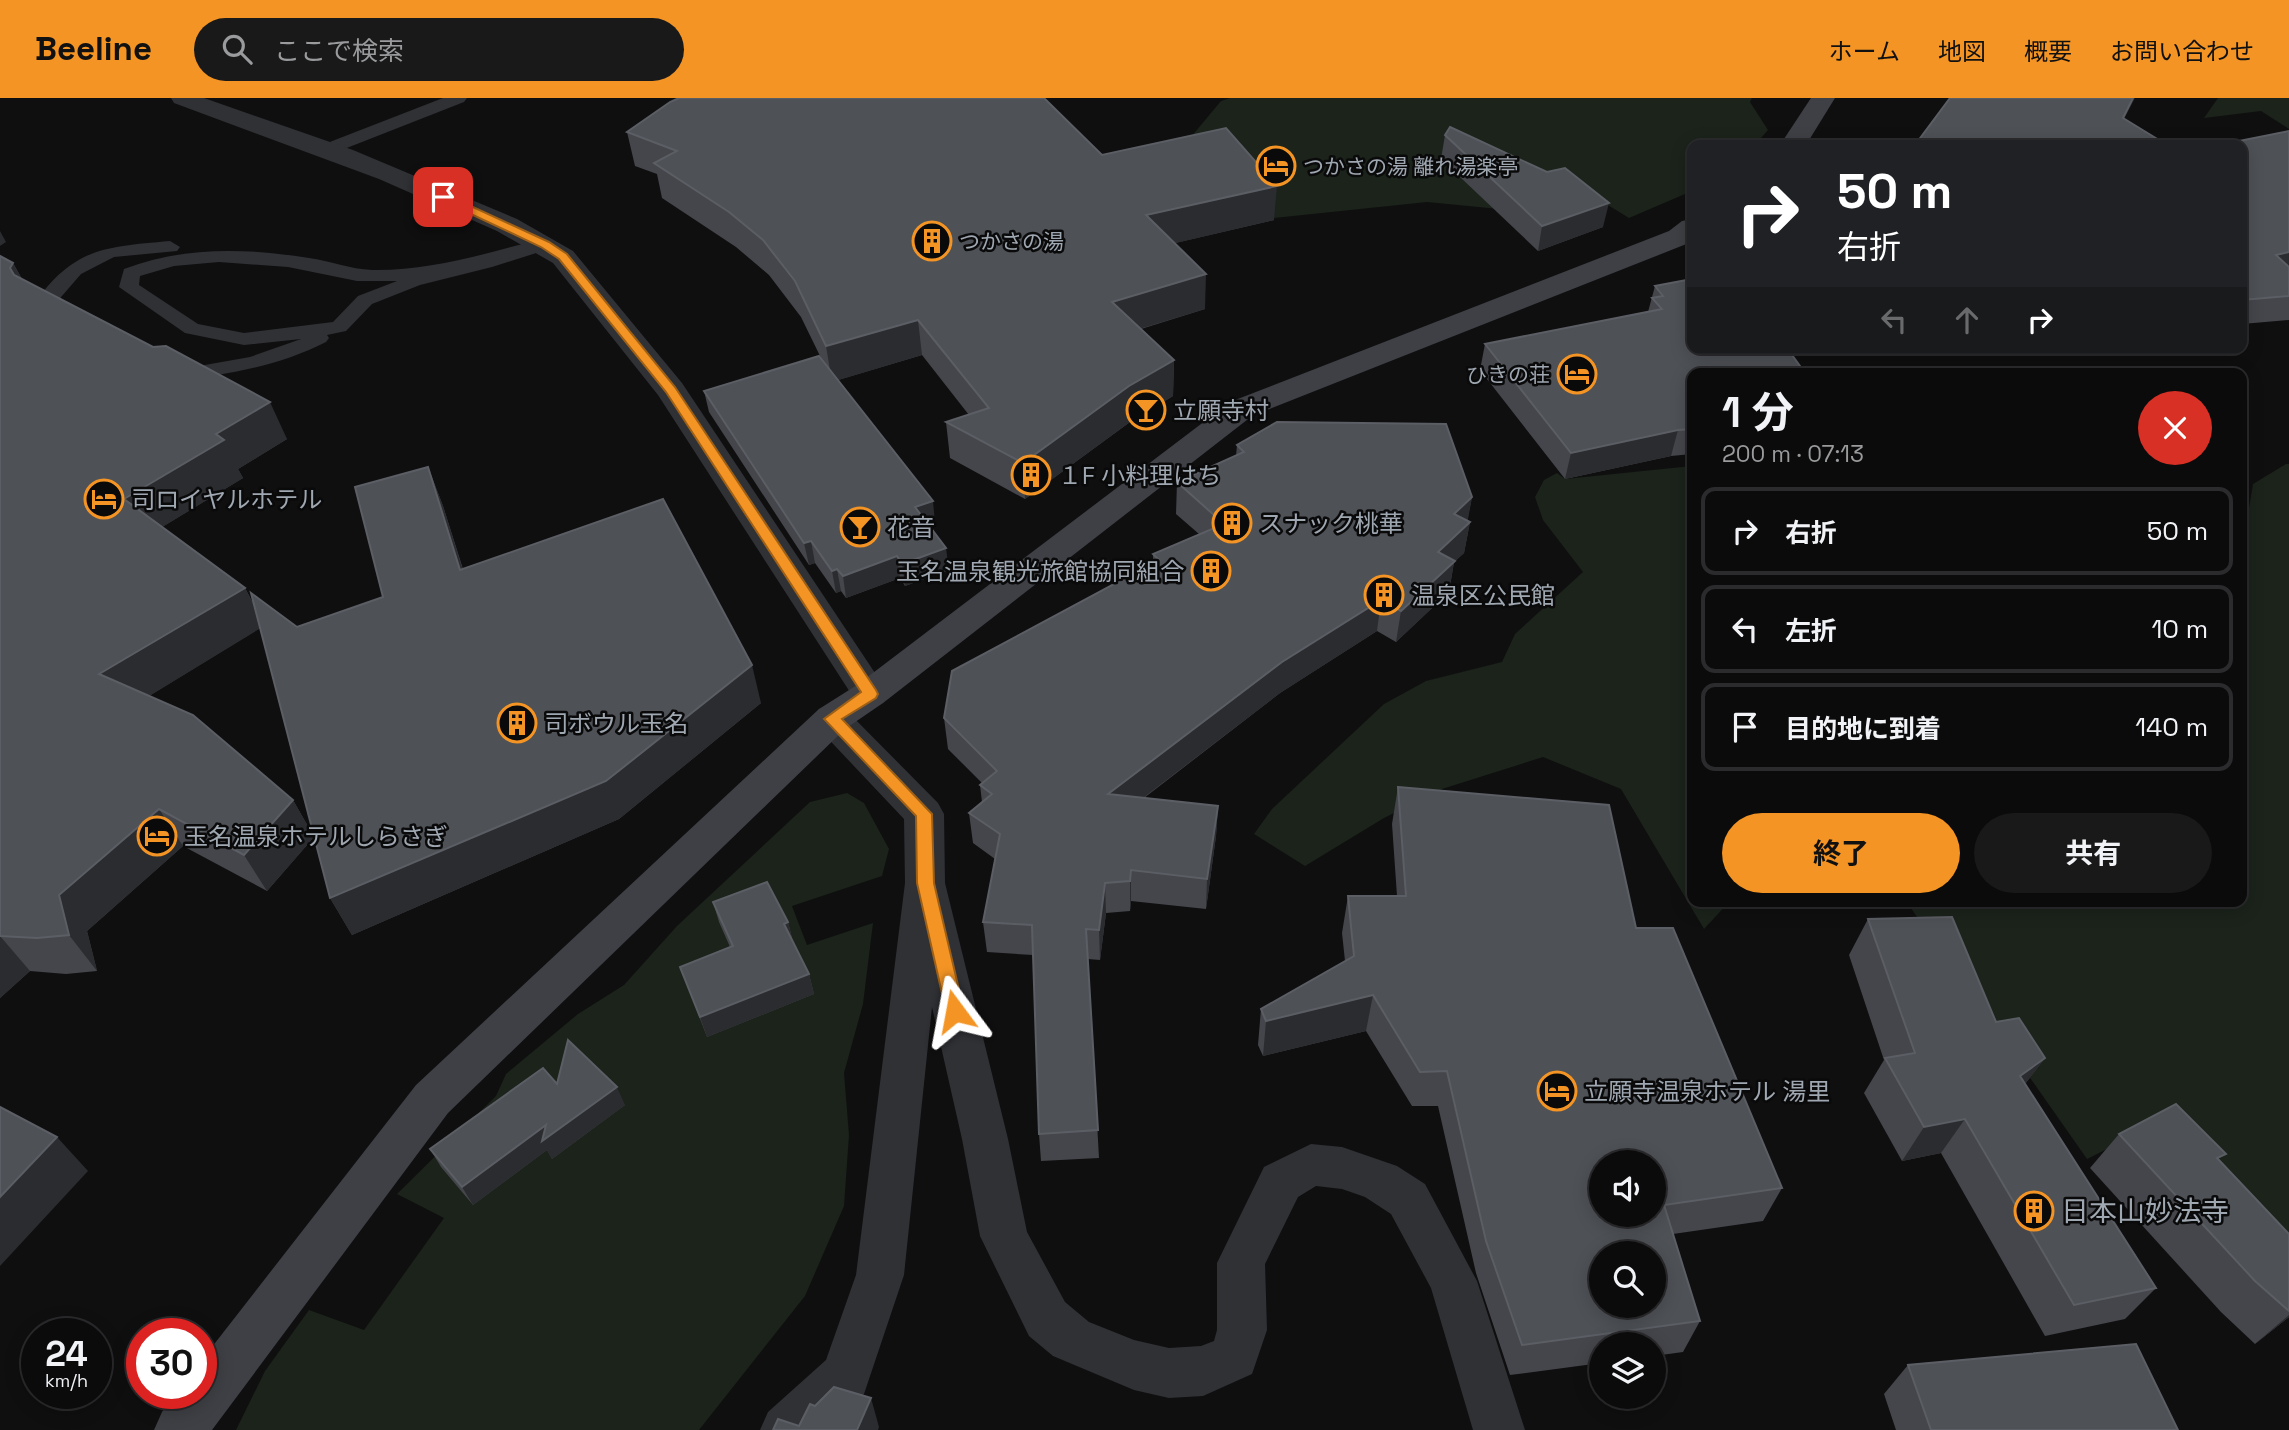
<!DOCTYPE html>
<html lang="ja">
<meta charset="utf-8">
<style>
:root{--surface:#0b0b0c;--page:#19191a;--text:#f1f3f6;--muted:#9a9b9d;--line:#2b2b2d;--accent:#f39424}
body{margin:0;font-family:"Space Grotesk","Noto Sans JP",sans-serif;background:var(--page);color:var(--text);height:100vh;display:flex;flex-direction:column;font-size:26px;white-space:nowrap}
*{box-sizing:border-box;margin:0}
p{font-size:23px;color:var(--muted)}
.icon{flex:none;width:38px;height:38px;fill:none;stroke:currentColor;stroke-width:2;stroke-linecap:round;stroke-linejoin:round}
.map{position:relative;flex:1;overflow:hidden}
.sheet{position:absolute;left:1687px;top:270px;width:560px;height:539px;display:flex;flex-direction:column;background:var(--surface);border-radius:14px;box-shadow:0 4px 18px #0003,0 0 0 2px var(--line)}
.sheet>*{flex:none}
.guide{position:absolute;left:1687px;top:42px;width:560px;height:214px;border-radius:14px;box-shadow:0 4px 18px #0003,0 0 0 2px var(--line);background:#202124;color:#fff;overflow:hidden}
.controls{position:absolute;left:1589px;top:1052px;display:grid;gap:14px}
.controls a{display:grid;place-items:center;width:77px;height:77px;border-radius:50%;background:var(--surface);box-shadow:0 4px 18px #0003,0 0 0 2px var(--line);font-size:35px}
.speed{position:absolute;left:21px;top:1220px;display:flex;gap:14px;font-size:35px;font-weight:700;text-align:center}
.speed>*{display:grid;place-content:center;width:91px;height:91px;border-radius:50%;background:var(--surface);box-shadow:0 4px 18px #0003,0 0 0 2px var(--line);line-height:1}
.speed small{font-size:18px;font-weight:400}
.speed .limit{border:10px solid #d22;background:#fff;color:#111}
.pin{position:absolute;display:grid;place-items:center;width:60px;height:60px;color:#fff;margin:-30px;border-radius:14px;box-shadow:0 4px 10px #0006}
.me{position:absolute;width:77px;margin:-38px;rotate:347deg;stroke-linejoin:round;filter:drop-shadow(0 0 5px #0008)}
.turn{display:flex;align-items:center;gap:24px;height:147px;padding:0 35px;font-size:32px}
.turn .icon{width:91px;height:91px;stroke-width:2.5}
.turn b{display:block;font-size:49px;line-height:60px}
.lanes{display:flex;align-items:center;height:66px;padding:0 35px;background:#0003;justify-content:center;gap:35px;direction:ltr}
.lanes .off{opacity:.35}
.round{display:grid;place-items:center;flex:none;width:74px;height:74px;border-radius:37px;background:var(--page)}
.overview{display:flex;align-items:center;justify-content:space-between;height:119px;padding:0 35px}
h1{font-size:42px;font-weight:700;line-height:52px}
.action{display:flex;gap:14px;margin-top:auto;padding:14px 35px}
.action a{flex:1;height:80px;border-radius:42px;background:var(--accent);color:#111;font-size:28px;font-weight:700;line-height:80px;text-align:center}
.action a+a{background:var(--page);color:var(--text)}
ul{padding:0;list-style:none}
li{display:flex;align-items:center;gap:21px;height:88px;margin:0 14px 10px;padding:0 21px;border:4px solid var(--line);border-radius:14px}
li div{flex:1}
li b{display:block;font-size:26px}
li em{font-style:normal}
header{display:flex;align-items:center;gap:42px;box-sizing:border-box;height:98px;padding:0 35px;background:var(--accent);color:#111}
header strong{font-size:33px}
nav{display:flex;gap:38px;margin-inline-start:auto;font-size:24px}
.search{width:490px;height:63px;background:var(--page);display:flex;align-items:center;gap:18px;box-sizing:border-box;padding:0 24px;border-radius:38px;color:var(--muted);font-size:26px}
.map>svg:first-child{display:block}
</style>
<header>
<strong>Beeline</strong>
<div class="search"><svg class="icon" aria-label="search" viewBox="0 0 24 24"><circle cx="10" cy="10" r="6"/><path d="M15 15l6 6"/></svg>ここで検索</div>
<nav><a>ホーム</a><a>地図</a><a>概要</a><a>お問い合わせ</a></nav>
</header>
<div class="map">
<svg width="2289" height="1332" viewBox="0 0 2289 1332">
<rect width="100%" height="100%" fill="#0f0f10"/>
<g fill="#1b231b">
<polygon points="1230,0 1752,0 1750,4 1768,32 1755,47 1692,47 1692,93 1629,120 1598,101 1499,111 1427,104 1274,120 1191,39 1221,3"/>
<polygon points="2218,0 2289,0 2289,31 2261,13 2204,20"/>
<polygon points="2286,366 2289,366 2289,1190 2147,1031 2087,1061 1906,803 2242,803 2242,434 2245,434 2253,386"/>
<polygon points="1692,368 1692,803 1730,803 1704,831 1621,691 1543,659 1442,691 1384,720 1305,768 1254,736 1272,711 1384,606 1426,583 1502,564 1515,536 1583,474 1543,422 1535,399 1544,382 1557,375 1565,381"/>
<polygon points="847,695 864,705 889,751 882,778 792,808 807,847 873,825 863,906 844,975 849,1037 844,1108 805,1198 699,1332 236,1332 265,1273 309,1212 364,1232 444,1120 397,1096 496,998 506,976 578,916 624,887 677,828 810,704"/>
</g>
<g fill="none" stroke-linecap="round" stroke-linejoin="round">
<g fill="#303135" fill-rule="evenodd">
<polygon points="443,0 467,0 464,4 334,55 322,55 319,51 322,47"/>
<path d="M545,140L555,146L552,150L492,169L420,187L372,206L346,233L327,237L329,240L326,244C279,268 229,276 178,283L171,281L168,277L171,273L250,259L301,241L244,247L185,235L119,189L124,171C185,148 245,150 309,160C330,163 350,171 372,172C432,173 487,155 545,140ZM219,164L288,169L357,183H397L358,198L333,224L244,235L198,226L139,187L140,178L174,168Z"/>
<path d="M170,143L180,149L177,153L114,159L81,176L55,206L71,217L68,221H54L33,207C74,149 105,149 170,143Z"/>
<polygon points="2068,250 2088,250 2089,253 2086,257 2072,257"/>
</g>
<g fill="#303135" fill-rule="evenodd">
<polygon points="171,0 204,0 353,52 517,121 573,153 682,285 883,587 889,596 883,605 870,609 857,605 658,297 553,165 497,133 379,81 174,5"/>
<polygon points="832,607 845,611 938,705 944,716 945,785 1008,1041 1027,1134 1065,1204 1089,1224 1134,1242 1169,1250 1201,1248 1214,1243 1217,1232 1217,1165 1264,1069 1311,1046 1342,1049 1397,1068 1425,1086 1477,1183 1525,1332 1473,1332 1431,1190 1391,1116 1365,1099 1342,1091 1316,1088 1298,1099 1265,1166 1267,1232 1252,1276 1203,1298 1169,1300 1134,1292 1053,1258 1029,1238 980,1138 962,1041 932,909 904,1177 864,1296 824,1332 760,1332 768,1314 826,1262 856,1177 905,785 904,721 819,631 813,621 819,611"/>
</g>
<g fill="#3e4045" fill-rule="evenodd">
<polygon points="1811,0 1835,0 1806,47 1780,47"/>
<polygon points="1692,121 1692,142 1689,145 1252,318 883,605 845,631 448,1015 212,1332 154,1332 162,1314 176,1295 201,1295 201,1263 416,987 819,611 857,587 1230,304 1669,133 1682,123"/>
</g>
</g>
<g fill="#45464b">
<polygon points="2289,33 2289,222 2242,226 2242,47"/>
<polygon points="627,34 1102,57 1274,122 1175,145 1205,211 1141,231 1174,262 1173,298 1130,324 1025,401 950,360 946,324 969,317 922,257 838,282 935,425 929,427 949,472 905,488 900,480 846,500 841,493 836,495 815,465 809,467 709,314 704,293 821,260 801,219 769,177 736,149 662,100 657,76 635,68"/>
<polygon points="1445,37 1547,74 1603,129 1538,153 1441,61"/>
<polygon points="0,158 13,165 22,181 287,341 238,371 243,380 162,429 245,490 256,511 297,529 383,499 428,369 443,408 463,471 761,605 619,721 352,837 330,800 260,530 149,598 293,702 314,739 267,793 183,748 87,833 97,873 66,876 30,873 0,900"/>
<polygon points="1655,188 1805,275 1692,275 1692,356 1671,358 1565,381 1480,272 1485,246 1648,214"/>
<polygon points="1237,347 1472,399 1467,423 1470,424 1464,455 1454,464 1449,494 1396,544 1377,533 1280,595 1144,700 1218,708 1216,738 1206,811 1131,803 1130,813 1106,815 1100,862 1088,861 1099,1060 1041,1063 1039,1036 1033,857 987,854 983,824 995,761 973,745 969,715 982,704 980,687 982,685 948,651 944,620 1153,465 1153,456 1199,436 1176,416 1177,384 1236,358"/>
<polygon points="1398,689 1636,830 1782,1090 1763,1123 1673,1136 1700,1223 1683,1254 1654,1258 1654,1246 1601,1246 1601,1265 1510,1277 1476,1175 1438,1008 1412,1008 1366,933 1263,958 1258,947 1261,911 1345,863 1342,835 1348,798 1397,798 1392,726"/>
<polygon points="713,804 788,824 793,844 809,876 814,896 707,939 680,869 730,849 719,824"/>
<polygon points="1868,821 1996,924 2045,960 2025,986 2156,1190 2125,1221 2045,1238 1941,1055 1902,1063 1864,995 1884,962 1849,857"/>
<polygon points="557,986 625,1007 552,1061 547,1052 473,1107 441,1069 430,1051"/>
<polygon points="2119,1036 2219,1063 2289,1136 2289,1219 2255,1246 2221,1214 2090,1070"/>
<polygon points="1908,1267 2178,1332 1896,1332 1884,1296"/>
</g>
<g fill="#2b2c2f">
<polygon points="2133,0 2135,0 2112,44 2123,20"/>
<polygon points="1277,88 1274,122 1146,152 1146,117"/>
<polygon points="1609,105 1603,129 1538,153 1542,128"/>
<polygon points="0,133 6,144 0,148"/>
<polygon points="2289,154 2289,175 2276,157"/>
<polygon points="13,165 34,202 10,170"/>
<polygon points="1206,176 1205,211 1113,239 1112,204"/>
<polygon points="918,222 922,257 832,284 826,248"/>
<polygon points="1174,262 1173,298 1130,324 1025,401 1023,365 1129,288"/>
<polygon points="270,304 287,341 238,371 243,380 146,439 124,401 216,336"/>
<polygon points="1678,332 1671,358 1565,381 1571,355"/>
<polygon points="428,369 443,408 475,511 460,472"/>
<polygon points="1472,399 1467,427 1470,424 1464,455 1454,464 1449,494 1396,544 1401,513 1438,454 1454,416"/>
<polygon points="933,403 935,425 918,431 915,409"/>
<polygon points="811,443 815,465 809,467 804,445"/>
<polygon points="946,450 949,472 905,488 902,466"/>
<polygon points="897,458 900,480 846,500 843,478"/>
<polygon points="837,471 841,493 836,495 832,473"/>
<polygon points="245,490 264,528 123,614 99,576"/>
<polygon points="1381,502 1377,533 1280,595 1109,726 1108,696 1282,564"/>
<polygon points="752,567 761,605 619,721 352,837 330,800"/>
<polygon points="293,702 314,739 267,793 244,757"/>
<polygon points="1218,708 1216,738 1206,811 1207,781"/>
<polygon points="159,711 183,748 87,833 97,873 69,837 59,797"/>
<polygon points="1131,772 1131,803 1130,813 1130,783"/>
<polygon points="1105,785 1106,815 1100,862 1099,832"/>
<polygon points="788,824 793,844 784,826"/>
<polygon points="0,838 30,873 0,900"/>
<polygon points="809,876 814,896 707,939 700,919"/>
<polygon points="1373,897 1366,933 1263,958 1266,923"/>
<polygon points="2045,960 2019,994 2020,978"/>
<polygon points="617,989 625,1007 552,1061 547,1052 473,1107 462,1089 546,1027"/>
<polygon points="1965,1021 1941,1055 1902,1063 1924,1029"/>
<polygon points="57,1039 88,1073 0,1168 0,1099"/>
<polygon points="2289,1217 2289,1219 2255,1246"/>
<polygon points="871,1300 879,1329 878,1332 857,1332"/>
</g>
<g fill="#4e5156" stroke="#5b5e64" stroke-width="2" fill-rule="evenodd">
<polygon points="679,0 1044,0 1102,57 1226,30 1277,88 1146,117 1206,176 1112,204 1174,262 1129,288 1023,365 946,324 989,310 918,222 826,248 795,183 763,142 729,114 654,65 677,53 627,34 670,4"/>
<polygon points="1950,0 2133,0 2123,20 2167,47 1915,47"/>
<polygon points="1450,29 1547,74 1565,70 1609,105 1542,128 1445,37"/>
<polygon points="2289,33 2289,154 2276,157 2289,169 2289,198 2242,202 2242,47 2219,47"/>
<polygon points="0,158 13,165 10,170 14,177 153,249 166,248 270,304 216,336 224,342 124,401 245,490 99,576 193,617 293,702 244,757 159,711 59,797 69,837 37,840 0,838"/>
<polygon points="1692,181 1692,250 1787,250 1805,275 1692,275 1692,331 1678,332 1571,355 1485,246 1662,211 1652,200 1663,198 1655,188"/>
<polygon points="819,258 933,403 915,409 946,450 902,466 897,458 843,478 837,471 832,473 811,443 804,445 704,293"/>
<polygon points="1277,324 1446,326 1472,399 1454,416 1470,424 1438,454 1455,463 1401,513 1381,502 1282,564 1108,696 1218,708 1207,781 1131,772 1130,783 1105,785 1099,832 1086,831 1098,1032 1039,1036 1032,827 983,824 1000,736 969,715 992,696 980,687 997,673 944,620 952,573 1159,462 1153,456 1224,426 1177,384 1244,354 1237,347"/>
<polygon points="428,369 460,472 663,401 752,567 606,683 330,800 251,495 297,529 383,499 355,389"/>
<path d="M1398,689L1609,707L1636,830H1673L1782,1090L1664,1107L1700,1223L1522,1247L1486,1143L1447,973L1420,974L1373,897L1266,923L1261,911L1354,858L1348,798H1406ZM1601,1064H1654V1116H1601ZM1601,1155H1654V1208H1601Z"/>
<polygon points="767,784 788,824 784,826 809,876 700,919 680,869 733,848 713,804"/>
<polygon points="1952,819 1996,924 2019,920 2045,960 2020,978 2156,1190 2074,1207 1965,1021 1924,1029 1885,960 1915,955 1868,821"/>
<polygon points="568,942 617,989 542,1043 546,1027 462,1089 430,1051 543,970 557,986"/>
<polygon points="2176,1006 2226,1056 2217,1060 2289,1136 2289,1213 2255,1183 2119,1036"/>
<polygon points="0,1009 57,1039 0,1099"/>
<polygon points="2136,1246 2178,1332 1931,1332 1908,1267"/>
<polygon points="834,1289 871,1300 857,1332 773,1332 778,1321 799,1328 810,1306 815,1308"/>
</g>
<polygon fill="#f39424" stroke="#9e6017" stroke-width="2" points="439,97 447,97 549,144 567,156 675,289 876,592 878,596 876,600 842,621 932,716 934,785 964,913 962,918 955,921 949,918 946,913 917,785 916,718 824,621 861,594 666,294 559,161 541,149 439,101"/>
<defs>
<symbol id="hotel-ring" viewBox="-11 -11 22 22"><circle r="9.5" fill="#0a0a0b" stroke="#f39424" stroke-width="1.5"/><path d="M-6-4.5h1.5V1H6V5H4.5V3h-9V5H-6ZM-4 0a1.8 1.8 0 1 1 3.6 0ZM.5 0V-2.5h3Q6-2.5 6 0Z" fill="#f39424"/></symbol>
<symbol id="building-ring" viewBox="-11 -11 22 22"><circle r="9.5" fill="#0a0a0b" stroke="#f39424" stroke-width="1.5"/><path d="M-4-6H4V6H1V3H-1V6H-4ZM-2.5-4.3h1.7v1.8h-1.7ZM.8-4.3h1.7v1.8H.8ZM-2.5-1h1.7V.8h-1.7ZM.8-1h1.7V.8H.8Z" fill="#f39424"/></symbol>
<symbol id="bar-ring" viewBox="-11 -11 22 22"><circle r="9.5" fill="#0a0a0b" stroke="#f39424" stroke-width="1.5"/><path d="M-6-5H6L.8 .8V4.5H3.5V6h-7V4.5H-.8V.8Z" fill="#f39424"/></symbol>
</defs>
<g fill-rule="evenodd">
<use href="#hotel-ring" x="1254" y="46" width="44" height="44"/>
<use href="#building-ring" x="910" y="121" width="44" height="44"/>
<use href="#hotel-ring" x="1555" y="254" width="44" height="44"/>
<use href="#bar-ring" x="1124" y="290" width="44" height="44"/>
<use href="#building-ring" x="1009" y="355" width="44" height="44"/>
<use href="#hotel-ring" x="82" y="379" width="44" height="44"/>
<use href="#building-ring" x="1210" y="403" width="44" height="44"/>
<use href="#bar-ring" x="838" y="407" width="44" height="44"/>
<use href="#building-ring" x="1189" y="451" width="44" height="44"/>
<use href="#building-ring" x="1362" y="475" width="44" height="44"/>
<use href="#building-ring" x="495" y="603" width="44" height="44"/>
<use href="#hotel-ring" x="135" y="716" width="44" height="44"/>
<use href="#hotel-ring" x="1535" y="971" width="44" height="44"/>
<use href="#building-ring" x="2012" y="1091" width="44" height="44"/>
</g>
<g text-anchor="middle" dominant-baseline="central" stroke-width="5" stroke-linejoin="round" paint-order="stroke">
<g font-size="21" fill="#9fa7b1" stroke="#0a0a0b" text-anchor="start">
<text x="1303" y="68">つかさの湯 離れ湯楽亭</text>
<text x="959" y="143">つかさの湯</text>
<text x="1550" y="276" text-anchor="end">ひきの荘</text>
</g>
<g font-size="24" fill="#9fa7b1" stroke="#0a0a0b" text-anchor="start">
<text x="1173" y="312">立願寺村</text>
<text x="1058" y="377">１F 小料理はち</text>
<text x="131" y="401">司ロイヤルホテル</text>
<text x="1259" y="425">スナック桃華</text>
<text x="887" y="429">花音</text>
<text x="1184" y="473" text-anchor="end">玉名温泉観光旅館協同組合</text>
<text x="1411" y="497">温泉区公民館</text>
<text x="544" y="625">司ボウル玉名</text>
<text x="184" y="738">玉名温泉ホテルしらさぎ</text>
<text x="1584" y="993">立願寺温泉ホテル 湯里</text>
</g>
<g font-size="28" fill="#9fa7b1" stroke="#0a0a0b" text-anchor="start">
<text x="2061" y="1113">日本山妙法寺</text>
</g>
</g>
</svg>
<div class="controls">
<a><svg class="icon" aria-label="sound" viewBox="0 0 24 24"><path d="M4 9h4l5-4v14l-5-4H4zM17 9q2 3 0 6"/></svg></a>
<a><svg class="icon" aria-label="search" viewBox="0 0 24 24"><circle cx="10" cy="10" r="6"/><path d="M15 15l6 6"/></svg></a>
<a><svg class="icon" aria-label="layers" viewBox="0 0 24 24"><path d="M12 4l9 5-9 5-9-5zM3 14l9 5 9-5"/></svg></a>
</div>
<div class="speed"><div>24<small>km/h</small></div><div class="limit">30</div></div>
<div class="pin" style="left:443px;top:99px;background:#d93025"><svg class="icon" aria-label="arrive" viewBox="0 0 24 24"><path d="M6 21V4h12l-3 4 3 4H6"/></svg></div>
<svg class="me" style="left:955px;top:913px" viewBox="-20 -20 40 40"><path d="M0-17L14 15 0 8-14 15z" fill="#f39424" stroke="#fff" stroke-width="4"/></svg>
<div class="guide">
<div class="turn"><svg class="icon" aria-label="right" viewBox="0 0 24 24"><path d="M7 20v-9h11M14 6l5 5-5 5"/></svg><div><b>50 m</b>右折</div></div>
<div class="lanes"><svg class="icon off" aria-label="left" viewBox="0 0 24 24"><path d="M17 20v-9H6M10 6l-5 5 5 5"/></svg><svg class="icon off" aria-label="ahead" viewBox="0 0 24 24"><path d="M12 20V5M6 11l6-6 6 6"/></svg><svg class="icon" aria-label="right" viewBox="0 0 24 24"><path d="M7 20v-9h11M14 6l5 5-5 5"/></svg></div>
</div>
<section class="sheet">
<div class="overview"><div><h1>1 分</h1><p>200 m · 07:13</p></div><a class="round" style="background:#d93025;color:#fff"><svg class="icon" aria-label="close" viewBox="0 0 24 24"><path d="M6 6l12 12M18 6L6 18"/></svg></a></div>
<ul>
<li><svg class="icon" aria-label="right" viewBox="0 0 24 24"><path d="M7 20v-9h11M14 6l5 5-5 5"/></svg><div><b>右折</b></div><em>50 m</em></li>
<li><svg class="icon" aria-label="left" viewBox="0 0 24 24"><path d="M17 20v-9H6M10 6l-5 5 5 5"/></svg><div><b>左折</b></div><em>10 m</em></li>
<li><svg class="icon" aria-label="arrive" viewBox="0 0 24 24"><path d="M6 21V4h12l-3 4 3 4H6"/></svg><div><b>目的地に到着</b></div><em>140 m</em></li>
</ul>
<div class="action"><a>終了</a><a>共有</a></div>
</section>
</div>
